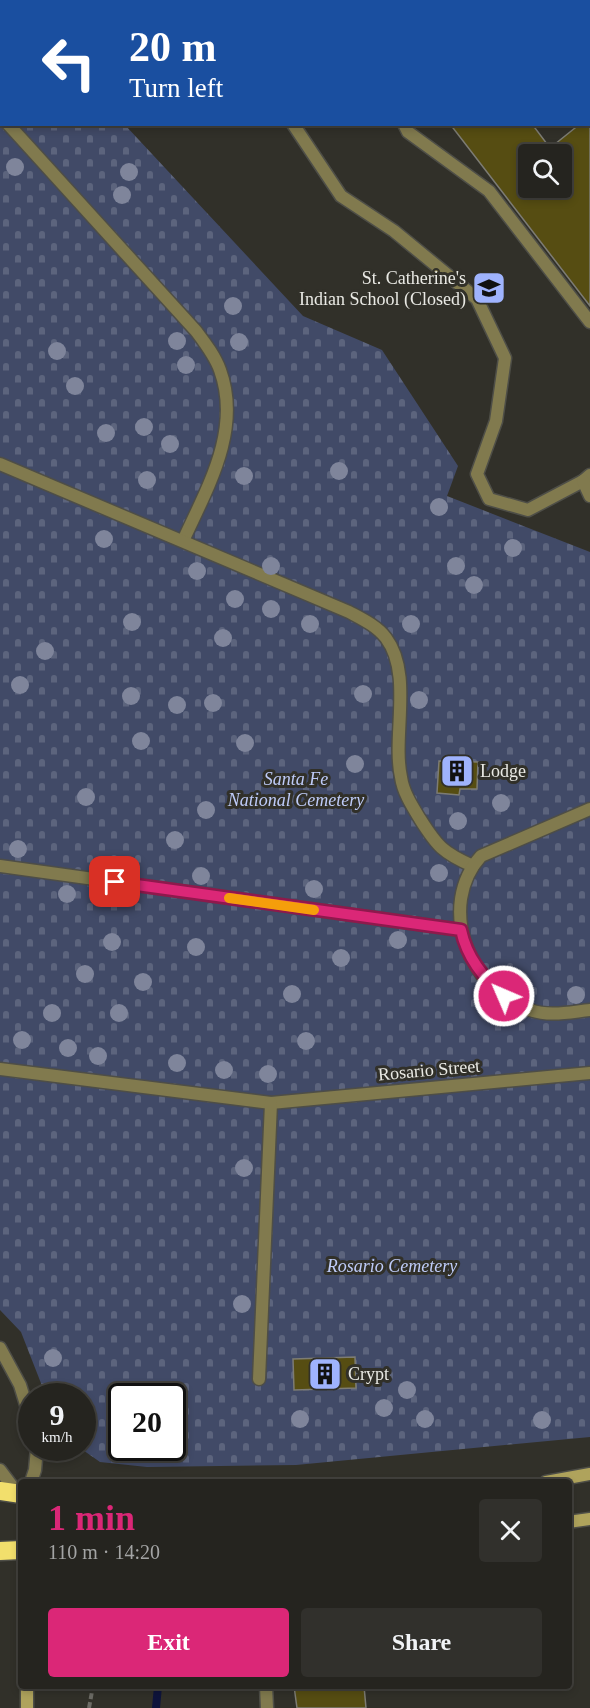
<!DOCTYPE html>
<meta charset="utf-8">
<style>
:root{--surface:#25241f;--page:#31302c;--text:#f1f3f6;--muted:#a3a4a4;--line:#42413d;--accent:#db2777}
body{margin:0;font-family:Georgia,serif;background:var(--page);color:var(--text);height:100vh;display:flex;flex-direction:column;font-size:22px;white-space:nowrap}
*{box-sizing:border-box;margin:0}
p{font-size:20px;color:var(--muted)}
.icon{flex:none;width:33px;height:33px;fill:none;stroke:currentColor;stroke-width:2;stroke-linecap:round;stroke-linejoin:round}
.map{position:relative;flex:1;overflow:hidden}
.details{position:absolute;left:18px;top:1479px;width:554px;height:210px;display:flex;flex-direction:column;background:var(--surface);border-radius:6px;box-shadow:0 3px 9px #0003,0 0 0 2px var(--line)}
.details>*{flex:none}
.hud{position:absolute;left:0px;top:0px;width:591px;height:126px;box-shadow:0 3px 9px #0003,0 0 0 2px var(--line);background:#1a4fa0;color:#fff;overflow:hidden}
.fabs{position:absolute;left:518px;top:144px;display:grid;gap:12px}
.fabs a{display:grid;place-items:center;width:54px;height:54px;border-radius:6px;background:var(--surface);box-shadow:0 3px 9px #0003,0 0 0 2px var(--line);font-size:30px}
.speed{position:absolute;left:18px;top:1383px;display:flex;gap:12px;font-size:30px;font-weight:700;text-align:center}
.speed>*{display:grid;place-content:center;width:78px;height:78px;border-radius:50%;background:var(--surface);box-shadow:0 3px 9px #0003,0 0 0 2px var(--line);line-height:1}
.speed small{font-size:15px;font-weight:400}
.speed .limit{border:3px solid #111;border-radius:9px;background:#fff;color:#111}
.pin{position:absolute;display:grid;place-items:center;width:51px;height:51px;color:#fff;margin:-26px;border-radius:12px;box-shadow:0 3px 9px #0006}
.me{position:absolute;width:66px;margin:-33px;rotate:315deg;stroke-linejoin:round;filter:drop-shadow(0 0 4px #0008)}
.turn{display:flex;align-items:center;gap:21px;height:126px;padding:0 30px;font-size:27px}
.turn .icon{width:78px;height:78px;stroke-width:2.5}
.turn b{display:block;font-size:42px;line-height:51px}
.round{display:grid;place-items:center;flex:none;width:63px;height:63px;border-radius:6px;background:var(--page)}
.headline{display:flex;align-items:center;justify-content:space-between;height:102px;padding:0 30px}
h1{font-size:36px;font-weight:700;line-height:45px;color:var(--accent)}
.cta{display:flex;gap:12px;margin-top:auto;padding:12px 30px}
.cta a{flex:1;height:69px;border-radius:6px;background:var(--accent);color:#fff;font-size:24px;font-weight:700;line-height:69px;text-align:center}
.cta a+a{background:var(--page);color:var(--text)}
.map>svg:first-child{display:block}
</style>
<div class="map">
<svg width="590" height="1708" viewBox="0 0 590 1708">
<defs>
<pattern id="cemetery-stones" width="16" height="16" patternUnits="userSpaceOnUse" patternTransform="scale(1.5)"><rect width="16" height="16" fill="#414a67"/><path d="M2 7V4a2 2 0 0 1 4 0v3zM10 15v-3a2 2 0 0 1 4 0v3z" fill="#5c647d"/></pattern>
</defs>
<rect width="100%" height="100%" fill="#313029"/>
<path fill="url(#cemetery-stones)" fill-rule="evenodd" d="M0,0L11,1L2,2V124L125,125L303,316L382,350L458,466L447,496L590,552V1437L296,1465L147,1467L100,1462L80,1448H82V1396H46L21,1332L0,1310ZM122,1396H172V1448H122Z"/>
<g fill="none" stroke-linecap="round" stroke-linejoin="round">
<polyline stroke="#0e143c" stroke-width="8" points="156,1708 158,1686"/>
</g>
<g fill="#564d12" stroke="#7d7c74" stroke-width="1.5" fill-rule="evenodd">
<path d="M590,117V306L450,124H532L550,148L580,124H590ZM528,154H561V188H528Z"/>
<polygon points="439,761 478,762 477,789 460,789 459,795 437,793"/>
<polygon points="355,1357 356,1388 294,1390 293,1359"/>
<polygon points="294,1686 364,1686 366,1708 297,1708"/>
</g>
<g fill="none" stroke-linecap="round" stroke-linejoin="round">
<defs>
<g id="lane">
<polyline points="206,0 208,2"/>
<polyline points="517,2 519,0"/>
<polyline points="0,116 2,118"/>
<path d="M8,124L196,331C205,343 215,356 220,370C242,430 207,488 183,541"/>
<polyline points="293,124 341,196 394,231 477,299 505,358 496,421 477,474 489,499 528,510 583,481 590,475"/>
<polyline points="404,124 408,132 489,191 590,322"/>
<path d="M0,464L349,612C362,619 377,626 386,638C413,674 392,736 401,777C403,792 412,806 420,819C437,846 443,853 473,866"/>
<polyline points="583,481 590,496"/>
<path d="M590,809L481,856C436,906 469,991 530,1010C550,1017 570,1012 590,1010"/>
<polyline points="0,866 461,930"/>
<polyline points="0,1069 271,1103 590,1073"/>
<polyline points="0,1348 20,1385 32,1424"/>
<polyline points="259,1379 271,1103"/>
<polyline points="0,1470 12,1486 21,1492"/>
<polyline points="31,1482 35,1470 37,1448"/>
<polyline points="266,1686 267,1708"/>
</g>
<g id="secondary">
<polyline points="546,1482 590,1474"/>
<polyline points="568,1522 590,1519"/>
<polyline points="27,1686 27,1708"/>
</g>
<g id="highway">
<polyline points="0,1491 21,1494"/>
<polyline points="0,1551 21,1550"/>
</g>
</defs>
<use href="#lane" stroke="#4e4e47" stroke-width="15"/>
<use href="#secondary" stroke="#4e4e47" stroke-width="15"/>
<use href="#highway" stroke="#4e4e47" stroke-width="21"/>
<polyline stroke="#6c6b65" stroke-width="4" stroke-dasharray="6 3" stroke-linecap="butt" points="89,1708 93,1686"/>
<use href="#lane" stroke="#817a4e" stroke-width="12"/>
<use href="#secondary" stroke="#afa35c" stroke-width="12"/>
<use href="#highway" stroke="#f2df6c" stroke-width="18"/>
</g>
<g fill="#7f859b">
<circle cx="15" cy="167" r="9"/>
<circle cx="129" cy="172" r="9"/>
<circle cx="122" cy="195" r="9"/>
<circle cx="233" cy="306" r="9"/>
<circle cx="177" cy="341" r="9"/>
<circle cx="239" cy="342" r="9"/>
<circle cx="57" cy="351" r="9"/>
<circle cx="186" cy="365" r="9"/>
<circle cx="75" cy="386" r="9"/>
<circle cx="144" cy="427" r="9"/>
<circle cx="106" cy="433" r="9"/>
<circle cx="170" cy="444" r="9"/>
<circle cx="339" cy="471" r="9"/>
<circle cx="244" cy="476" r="9"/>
<circle cx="147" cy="480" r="9"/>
<circle cx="439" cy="507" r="9"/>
<circle cx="104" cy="539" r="9"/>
<circle cx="513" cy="548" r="9"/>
<circle cx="271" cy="566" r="9"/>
<circle cx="456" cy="566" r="9"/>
<circle cx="197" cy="571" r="9"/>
<circle cx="474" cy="585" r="9"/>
<circle cx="235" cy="599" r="9"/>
<circle cx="271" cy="609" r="9"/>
<circle cx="132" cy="622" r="9"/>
<circle cx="310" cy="624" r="9"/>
<circle cx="411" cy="624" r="9"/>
<circle cx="223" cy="638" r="9"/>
<circle cx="45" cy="651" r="9"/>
<circle cx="20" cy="685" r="9"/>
<circle cx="363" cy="694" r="9"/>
<circle cx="131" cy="696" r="9"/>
<circle cx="419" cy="700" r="9"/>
<circle cx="213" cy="703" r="9"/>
<circle cx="177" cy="705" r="9"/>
<circle cx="141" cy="741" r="9"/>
<circle cx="245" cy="743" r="9"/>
<circle cx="355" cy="764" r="9"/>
<circle cx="86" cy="797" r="9"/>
<circle cx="501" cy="803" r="9"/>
<circle cx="206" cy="810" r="9"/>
<circle cx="458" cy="821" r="9"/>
<circle cx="175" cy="840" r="9"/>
<circle cx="18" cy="849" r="9"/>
<circle cx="439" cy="873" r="9"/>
<circle cx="201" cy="876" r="9"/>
<circle cx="314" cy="889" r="9"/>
<circle cx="67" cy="894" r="9"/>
<circle cx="398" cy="940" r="9"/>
<circle cx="112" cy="942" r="9"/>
<circle cx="196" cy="947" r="9"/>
<circle cx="341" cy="958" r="9"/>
<circle cx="85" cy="974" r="9"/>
<circle cx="143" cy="982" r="9"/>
<circle cx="292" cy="994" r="9"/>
<circle cx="576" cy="995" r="9"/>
<circle cx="52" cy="1013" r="9"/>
<circle cx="119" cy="1013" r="9"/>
<circle cx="497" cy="1016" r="9"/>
<circle cx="22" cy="1040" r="9"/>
<circle cx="306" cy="1041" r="9"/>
<circle cx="68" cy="1048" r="9"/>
<circle cx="98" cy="1056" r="9"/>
<circle cx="177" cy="1063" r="9"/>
<circle cx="224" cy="1070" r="9"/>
<circle cx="268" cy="1074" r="9"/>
<circle cx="244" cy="1168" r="9"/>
<circle cx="242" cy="1304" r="9"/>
<circle cx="53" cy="1358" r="9"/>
<circle cx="407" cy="1390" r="9"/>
<circle cx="384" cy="1408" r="9"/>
<circle cx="300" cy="1419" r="9"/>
<circle cx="425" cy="1419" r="9"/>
<circle cx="542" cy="1420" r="9"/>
</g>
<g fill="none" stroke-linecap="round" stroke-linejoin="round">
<defs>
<path id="route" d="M115,882L461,930C467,958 483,977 504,996"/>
</defs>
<use href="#route" stroke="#8e194d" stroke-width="15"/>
<use href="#route" stroke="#db2777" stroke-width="10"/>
<polyline stroke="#f59e0b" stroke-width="10" points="229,898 314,910"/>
</g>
<defs>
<symbol id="school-square" viewBox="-11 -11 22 22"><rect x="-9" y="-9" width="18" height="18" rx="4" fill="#9fb3fd" stroke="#313029"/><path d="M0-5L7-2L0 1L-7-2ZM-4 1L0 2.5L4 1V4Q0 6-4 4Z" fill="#111"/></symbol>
<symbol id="building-square" viewBox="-11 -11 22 22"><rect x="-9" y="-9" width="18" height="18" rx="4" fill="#9fb3fd" stroke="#313029"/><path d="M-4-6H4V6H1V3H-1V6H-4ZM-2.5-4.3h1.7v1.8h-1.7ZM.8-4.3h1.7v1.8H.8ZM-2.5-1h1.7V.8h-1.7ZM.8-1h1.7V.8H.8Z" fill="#111"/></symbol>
</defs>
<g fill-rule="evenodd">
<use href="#school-square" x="470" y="269" width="38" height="38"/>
<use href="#building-square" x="438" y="752" width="38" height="38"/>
<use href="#building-square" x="306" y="1355" width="38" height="38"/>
</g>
<g text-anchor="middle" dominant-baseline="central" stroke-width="6" stroke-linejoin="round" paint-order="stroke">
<g font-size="18" fill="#e9e9e4" stroke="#313029" text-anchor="start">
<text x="466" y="278" text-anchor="end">St. Catherine's<tspan x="466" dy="21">Indian School (Closed)</tspan></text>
<text x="480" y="771">Lodge</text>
<text x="348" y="1374">Crypt</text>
</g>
<g font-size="18" font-style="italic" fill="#becbf8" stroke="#313029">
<text x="296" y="779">Santa Fe<tspan x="296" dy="21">National Cemetery</tspan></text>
<text x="392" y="1266">Rosario Cemetery</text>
</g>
<g font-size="18" fill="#e9e9e4" stroke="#313029">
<text transform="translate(429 1070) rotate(-5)">Rosario Street</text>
</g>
</g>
</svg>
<div class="fabs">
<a><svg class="icon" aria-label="search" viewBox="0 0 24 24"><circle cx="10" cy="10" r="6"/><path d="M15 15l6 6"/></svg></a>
</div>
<div class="speed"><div>9<small>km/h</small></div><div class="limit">20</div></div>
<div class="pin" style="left:115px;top:882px;background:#d93025"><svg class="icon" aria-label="arrive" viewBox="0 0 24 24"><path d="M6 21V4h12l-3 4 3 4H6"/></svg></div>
<svg class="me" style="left:504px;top:996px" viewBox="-20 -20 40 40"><circle r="17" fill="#db2777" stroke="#fff" stroke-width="3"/><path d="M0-11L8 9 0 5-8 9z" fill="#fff"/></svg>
<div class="hud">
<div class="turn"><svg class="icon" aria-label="left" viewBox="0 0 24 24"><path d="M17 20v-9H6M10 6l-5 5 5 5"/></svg><div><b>20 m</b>Turn left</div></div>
</div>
<section class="details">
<div class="headline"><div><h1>1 min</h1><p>110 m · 14:20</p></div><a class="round"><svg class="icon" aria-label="close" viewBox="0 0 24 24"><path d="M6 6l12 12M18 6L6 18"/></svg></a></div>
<div class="cta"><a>Exit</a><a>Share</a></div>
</section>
</div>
